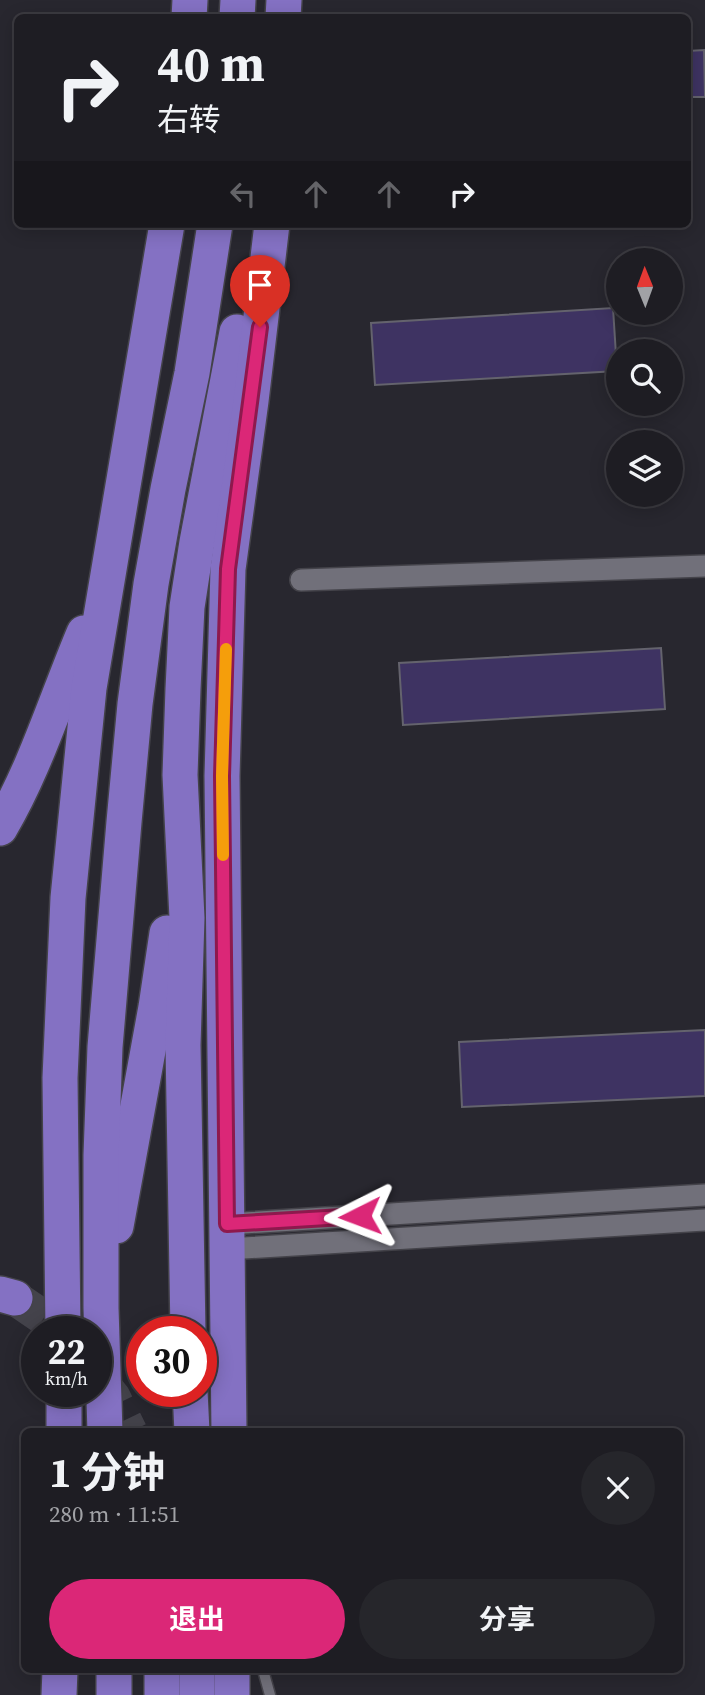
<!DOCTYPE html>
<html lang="zh">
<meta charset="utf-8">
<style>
:root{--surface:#1e1d23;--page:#26262b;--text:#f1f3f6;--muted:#a1a2a6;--line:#3c3b41;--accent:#db2777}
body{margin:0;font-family:"Source Serif 4","Noto Sans SC",serif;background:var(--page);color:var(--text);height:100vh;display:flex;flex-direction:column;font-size:26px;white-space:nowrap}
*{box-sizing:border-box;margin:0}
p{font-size:23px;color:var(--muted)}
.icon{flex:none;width:38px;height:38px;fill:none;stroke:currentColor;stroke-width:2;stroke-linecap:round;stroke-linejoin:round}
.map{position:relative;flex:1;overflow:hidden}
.drawer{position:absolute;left:21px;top:1428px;width:662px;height:245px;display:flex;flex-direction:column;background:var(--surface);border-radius:10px;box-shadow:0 4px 18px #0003,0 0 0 2px var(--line)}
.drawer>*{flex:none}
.top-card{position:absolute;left:14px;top:14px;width:677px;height:214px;border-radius:10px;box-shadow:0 4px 18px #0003,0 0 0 2px var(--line);background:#1e1d23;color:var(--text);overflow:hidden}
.needle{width:46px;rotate:359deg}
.buttons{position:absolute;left:606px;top:248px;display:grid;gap:14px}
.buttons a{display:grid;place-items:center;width:77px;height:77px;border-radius:50%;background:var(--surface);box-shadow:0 4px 18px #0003,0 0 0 2px var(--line);font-size:35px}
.speed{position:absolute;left:21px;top:1316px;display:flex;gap:14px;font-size:35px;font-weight:700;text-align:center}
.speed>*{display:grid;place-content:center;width:91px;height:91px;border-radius:50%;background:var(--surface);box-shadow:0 4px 18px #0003,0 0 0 2px var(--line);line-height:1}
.speed small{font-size:18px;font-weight:400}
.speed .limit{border:10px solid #d22;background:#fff;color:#111}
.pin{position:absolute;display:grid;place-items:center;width:60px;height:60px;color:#fff;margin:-72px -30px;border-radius:50% 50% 50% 0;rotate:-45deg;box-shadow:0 0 7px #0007}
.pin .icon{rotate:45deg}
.me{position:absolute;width:77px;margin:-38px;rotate:267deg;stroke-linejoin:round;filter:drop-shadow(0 0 5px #0008)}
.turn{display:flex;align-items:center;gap:24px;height:147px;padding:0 28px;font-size:32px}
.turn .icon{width:91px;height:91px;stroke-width:2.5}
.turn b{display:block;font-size:49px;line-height:60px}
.lanes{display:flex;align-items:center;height:66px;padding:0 28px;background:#0003;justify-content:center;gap:35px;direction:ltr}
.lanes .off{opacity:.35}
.round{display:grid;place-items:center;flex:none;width:74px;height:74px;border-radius:37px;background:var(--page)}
.headline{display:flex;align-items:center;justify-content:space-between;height:119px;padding:0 28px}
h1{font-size:42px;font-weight:700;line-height:52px}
.action{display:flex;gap:14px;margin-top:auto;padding:14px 28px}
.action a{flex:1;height:80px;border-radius:42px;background:var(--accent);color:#fff;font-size:28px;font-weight:700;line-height:80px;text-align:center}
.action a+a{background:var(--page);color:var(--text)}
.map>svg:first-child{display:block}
</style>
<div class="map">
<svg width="705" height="1695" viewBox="0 0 705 1695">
<rect width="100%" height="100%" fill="#28272f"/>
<g fill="#3e3362" stroke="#64636d" stroke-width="2">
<polygon points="704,50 705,97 688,97 688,51"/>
<polygon points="613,308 617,371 375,385 371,323"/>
<polygon points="661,648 665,709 403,725 399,663"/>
<polygon points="705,1030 705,1096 462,1107 459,1042"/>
</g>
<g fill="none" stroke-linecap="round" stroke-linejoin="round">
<g stroke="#44434b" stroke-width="35" stroke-dasharray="35 18" stroke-linecap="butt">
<polyline points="15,1298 56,1326 60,1332"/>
<polyline points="96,1376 113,1397 130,1432"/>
</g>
<defs>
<polyline id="service" points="263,1670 270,1695"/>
<g id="minor">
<polyline points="301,580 705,566"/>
<polyline points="227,1224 705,1195"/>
<polyline points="227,1249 705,1220"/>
</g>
<g id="trunk">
<polyline points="189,18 190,0"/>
<polyline points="237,18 238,0"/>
<polyline points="283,18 284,0"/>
<path d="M0,828C35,769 57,697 84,633"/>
<polyline points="116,1226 156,1007 167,933"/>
<polyline points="0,1294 15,1298"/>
<polyline points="63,1332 60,1078 68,898 89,688 167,224"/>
<polyline points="188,1332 183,1045 187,918 180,775 183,689 187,607 197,542 237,332"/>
<polyline points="64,1391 64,1432"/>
<polyline points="190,1391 192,1432"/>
<polyline points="105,1432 101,1308 101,1155 105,1047 124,822 135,704 151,584 168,489 192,373 215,224"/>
<polyline points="229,1432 222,776 228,569 251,401 272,224"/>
<polyline points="114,1670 114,1695"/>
<polyline points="162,1670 162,1695"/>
<polyline points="197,1670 197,1695"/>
<polyline points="232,1670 232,1695"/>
<polyline points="59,1695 60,1670"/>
</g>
</defs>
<use href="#service" stroke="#44434a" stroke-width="13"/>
<use href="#minor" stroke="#44434a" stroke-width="24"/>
<use href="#trunk" stroke="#44434a" stroke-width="38"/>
<use href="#service" stroke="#71707a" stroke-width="10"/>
<use href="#minor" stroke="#71707a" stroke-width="21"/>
<use href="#trunk" stroke="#8471c3" stroke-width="35"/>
</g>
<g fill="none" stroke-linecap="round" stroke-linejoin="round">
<defs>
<polyline id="route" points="260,327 228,569 222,776 227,1224 360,1216"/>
</defs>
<use href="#route" stroke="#8e194d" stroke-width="18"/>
<use href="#route" stroke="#db2777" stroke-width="12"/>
<polyline stroke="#f59e0b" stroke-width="12" points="223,855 222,776 226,649"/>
</g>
</svg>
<div class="buttons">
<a><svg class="needle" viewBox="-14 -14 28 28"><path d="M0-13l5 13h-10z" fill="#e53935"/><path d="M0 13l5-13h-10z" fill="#a1a2a6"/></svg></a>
<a><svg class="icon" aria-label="search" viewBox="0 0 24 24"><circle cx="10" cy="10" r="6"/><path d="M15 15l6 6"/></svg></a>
<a><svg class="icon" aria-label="layers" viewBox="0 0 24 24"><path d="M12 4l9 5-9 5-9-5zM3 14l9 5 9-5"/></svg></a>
</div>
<div class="speed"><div>22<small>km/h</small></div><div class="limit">30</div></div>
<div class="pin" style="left:260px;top:327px;background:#d93025"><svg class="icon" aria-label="arrive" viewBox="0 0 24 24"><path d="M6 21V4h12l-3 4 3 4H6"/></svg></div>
<svg class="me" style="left:360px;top:1216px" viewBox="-20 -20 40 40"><path d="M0-17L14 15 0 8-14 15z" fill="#db2777" stroke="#fff" stroke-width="4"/></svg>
<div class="top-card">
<div class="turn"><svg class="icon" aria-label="right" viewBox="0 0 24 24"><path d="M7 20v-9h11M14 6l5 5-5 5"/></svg><div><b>40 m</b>右转</div></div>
<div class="lanes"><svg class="icon off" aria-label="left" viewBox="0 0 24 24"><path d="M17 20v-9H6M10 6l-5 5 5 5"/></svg><svg class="icon off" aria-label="ahead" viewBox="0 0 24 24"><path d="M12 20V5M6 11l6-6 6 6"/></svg><svg class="icon off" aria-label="ahead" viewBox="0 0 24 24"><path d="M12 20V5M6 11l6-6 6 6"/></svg><svg class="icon" aria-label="right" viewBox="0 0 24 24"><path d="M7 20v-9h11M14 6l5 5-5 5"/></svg></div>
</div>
<section class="drawer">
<div class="headline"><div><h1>1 分钟</h1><p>280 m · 11:51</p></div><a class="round"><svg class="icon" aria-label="close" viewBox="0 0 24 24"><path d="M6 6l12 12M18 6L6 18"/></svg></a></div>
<div class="action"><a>退出</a><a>分享</a></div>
</section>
</div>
